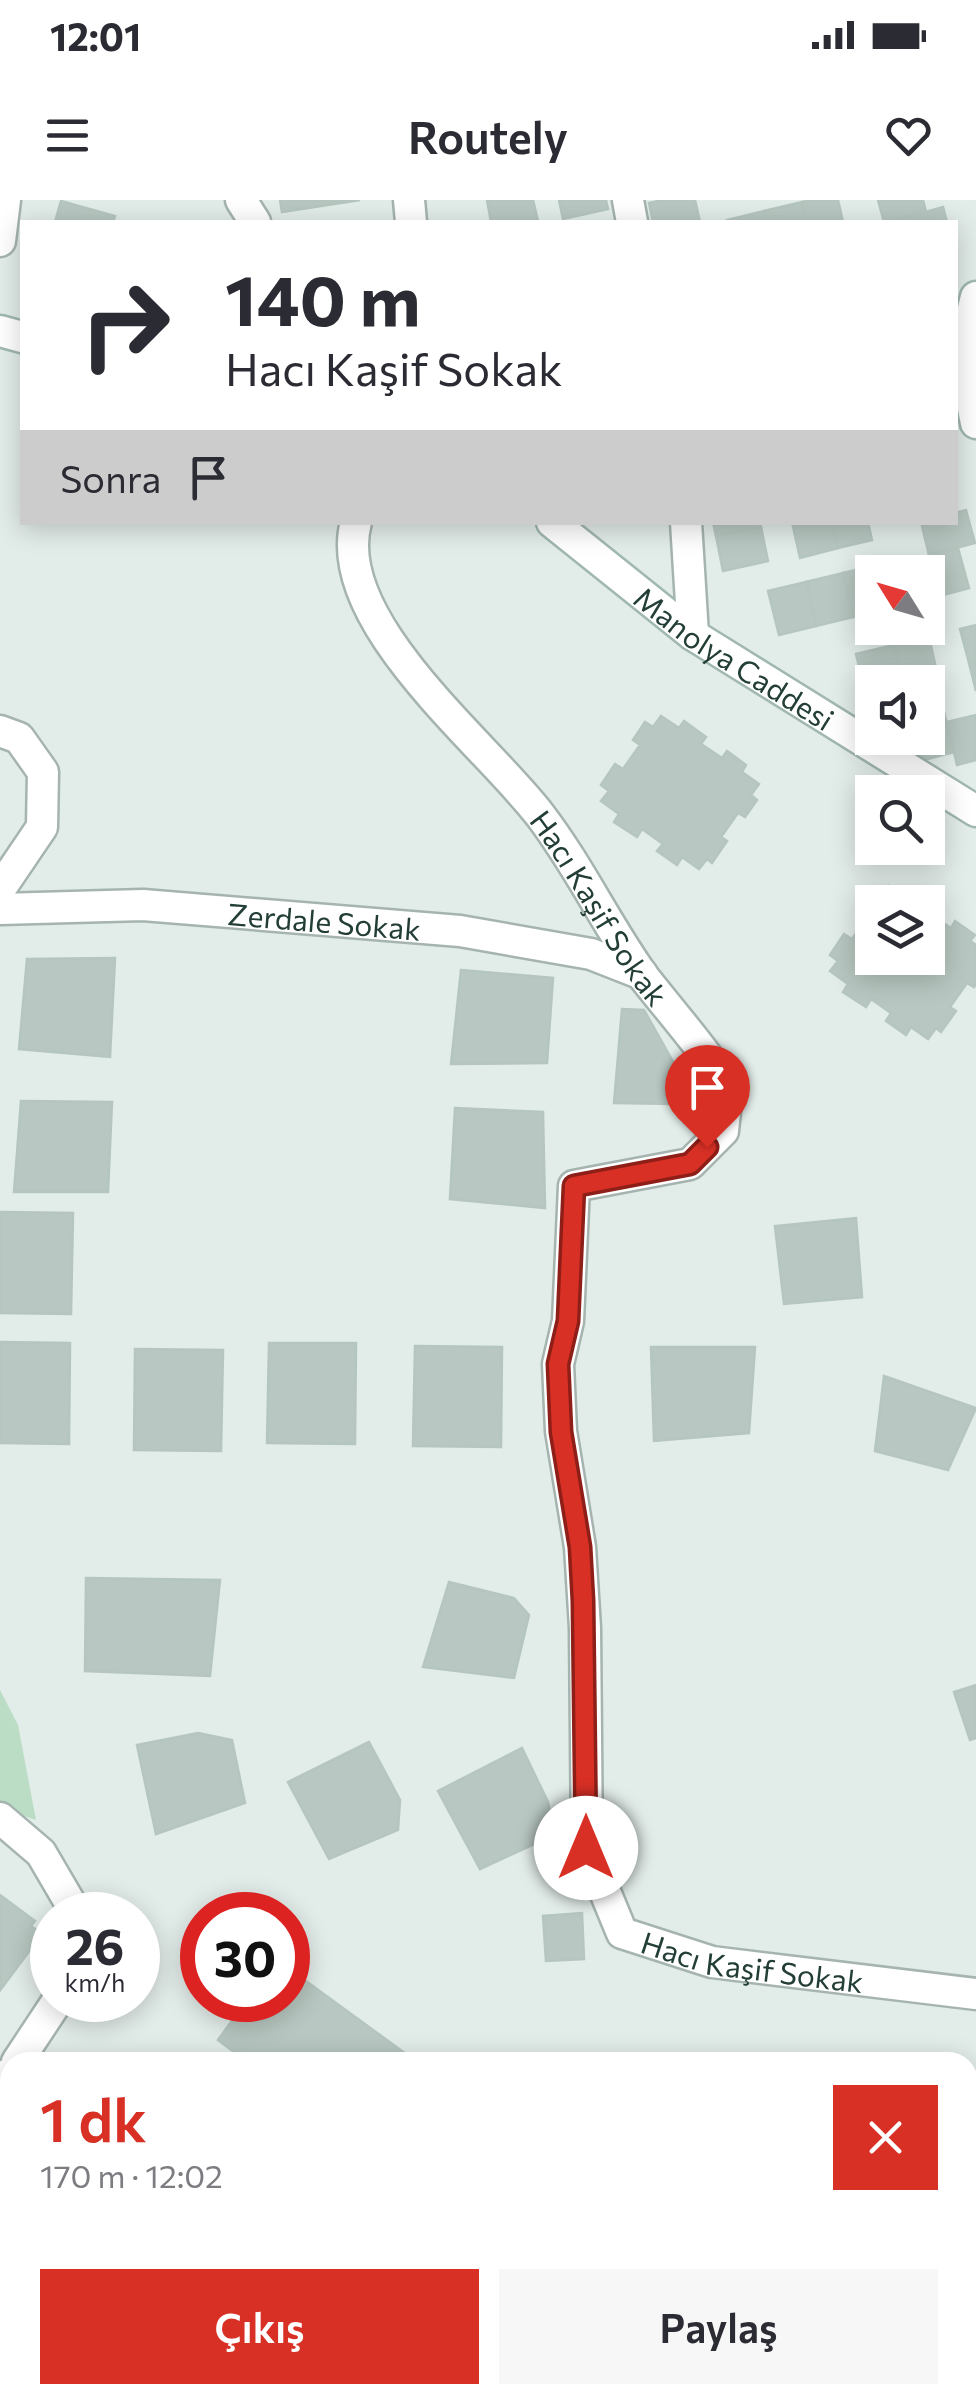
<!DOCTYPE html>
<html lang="tr">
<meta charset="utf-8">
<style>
:root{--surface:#fff;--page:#f7f7f7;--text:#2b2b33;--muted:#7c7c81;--accent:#d93025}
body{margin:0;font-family:Commissioner,sans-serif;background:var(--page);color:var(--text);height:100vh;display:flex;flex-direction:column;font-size:38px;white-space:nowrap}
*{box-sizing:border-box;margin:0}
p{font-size:32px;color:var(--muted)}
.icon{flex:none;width:55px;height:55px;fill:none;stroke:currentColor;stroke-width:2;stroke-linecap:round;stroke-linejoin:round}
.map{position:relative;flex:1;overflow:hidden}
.drawer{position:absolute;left:0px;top:1852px;width:978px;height:352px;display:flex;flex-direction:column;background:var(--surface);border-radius:30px 30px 0 0;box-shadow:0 5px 25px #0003}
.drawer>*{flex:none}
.top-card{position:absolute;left:20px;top:20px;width:938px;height:305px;border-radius:0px;box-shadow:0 5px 25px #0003;background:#fff;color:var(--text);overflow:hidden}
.needle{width:65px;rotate:307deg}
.fabs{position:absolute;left:855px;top:355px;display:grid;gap:20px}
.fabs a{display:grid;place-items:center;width:90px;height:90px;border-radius:0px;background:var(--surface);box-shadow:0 5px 25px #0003;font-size:50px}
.speed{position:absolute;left:30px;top:1692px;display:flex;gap:20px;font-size:50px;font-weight:700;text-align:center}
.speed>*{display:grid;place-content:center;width:130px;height:130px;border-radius:50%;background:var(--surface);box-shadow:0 5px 25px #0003;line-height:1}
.speed small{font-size:25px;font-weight:400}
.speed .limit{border:15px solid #d22;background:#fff;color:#111}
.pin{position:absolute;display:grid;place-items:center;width:85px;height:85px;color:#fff;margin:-102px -42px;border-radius:50% 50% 50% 0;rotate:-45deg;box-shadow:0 0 10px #0007}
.pin .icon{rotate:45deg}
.me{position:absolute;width:110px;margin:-55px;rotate:0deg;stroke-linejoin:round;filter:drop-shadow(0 0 8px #0008)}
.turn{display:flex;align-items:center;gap:35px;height:210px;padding:0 40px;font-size:45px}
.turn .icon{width:130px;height:130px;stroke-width:2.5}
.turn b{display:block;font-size:70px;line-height:85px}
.then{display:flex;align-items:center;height:95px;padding:0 40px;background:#0003;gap:20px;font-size:38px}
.round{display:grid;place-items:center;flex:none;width:105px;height:105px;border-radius:0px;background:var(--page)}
.overview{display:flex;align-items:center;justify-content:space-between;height:170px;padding:0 40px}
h1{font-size:60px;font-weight:600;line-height:75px;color:var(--accent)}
.action{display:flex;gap:20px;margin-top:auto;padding:20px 40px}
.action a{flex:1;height:115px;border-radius:0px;background:var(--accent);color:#fff;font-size:40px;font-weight:600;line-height:115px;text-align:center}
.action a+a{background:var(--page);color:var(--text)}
.status{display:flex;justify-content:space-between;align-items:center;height:70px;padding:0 50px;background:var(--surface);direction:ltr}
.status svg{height:28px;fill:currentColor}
header{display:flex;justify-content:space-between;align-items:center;height:130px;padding:0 40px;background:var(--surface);font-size:45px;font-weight:600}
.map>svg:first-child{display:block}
</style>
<div class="status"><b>12:01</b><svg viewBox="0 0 49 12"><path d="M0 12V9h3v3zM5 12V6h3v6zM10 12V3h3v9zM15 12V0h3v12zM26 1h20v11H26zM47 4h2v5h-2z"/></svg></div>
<header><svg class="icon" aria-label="menu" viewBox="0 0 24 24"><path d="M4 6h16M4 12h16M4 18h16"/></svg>Routely<svg class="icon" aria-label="heart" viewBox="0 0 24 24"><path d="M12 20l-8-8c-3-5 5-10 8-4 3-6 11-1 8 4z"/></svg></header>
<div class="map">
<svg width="976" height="2204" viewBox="0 0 976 2204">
<rect width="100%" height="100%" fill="#e2ece8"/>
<g fill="#bbddc5">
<polygon points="0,1490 18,1525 36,1620 18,1614 0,1602"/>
<polygon points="289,2195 333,2195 327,2204 210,2204 283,2201"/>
</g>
<g fill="#b8c7c1" stroke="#b5c6bf" stroke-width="2.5" fill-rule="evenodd">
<polygon points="280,0 360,0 282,12"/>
<polygon points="487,0 533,0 538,21 491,22"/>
<polygon points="559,0 606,0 608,9 563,19"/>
<polygon points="663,0 695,0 700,22 653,22 649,3"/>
<polygon points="811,0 838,0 843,22 806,22 802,2"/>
<polygon points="878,0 923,0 926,12 884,22"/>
<polygon points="61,1 115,16 113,22 55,22"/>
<polygon points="802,2 806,22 766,22 764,11"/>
<polygon points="943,7 947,22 898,22 897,20"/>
<polygon points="764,11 766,22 728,22 727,20"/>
<polygon points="966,310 975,343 929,355 921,322 955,322 955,313"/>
<polygon points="713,322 760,322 761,327 716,336"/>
<polygon points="792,322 832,322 838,348 800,358"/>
<polygon points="832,322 868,322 872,340 838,348"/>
<polygon points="761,327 768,361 723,371 716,336"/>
<polygon points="958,348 969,388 928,399 928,372 912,372 909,361"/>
<polygon points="878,365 879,372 872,372 872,413 853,417 843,373"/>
<polygon points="843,373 853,417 816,426 806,382"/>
<polygon points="806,382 816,426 779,435 768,391"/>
<polygon points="976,425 976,461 969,463 960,429"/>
<polygon points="929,437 939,481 903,482 894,445"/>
<polygon points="894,445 903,482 872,482 872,497 867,499 856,454"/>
<polygon points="976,461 976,491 969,463"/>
<polygon points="943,508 954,552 920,561 914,538 928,538 928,512"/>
<polygon points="976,515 976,560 957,565 947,522"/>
<polygon points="661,516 679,528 684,521 706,537 701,544 722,558 727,551 746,565 742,572 759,584 751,595 757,600 745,617 738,613 721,637 727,641 712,663 707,659 699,669 682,657 677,665 657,651 663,644 642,629 637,637 614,622 619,614 601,601 609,591 601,585 615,564 623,569 640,545 633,540 645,522 653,527"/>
<path d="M889,686L908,698L913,691L935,707L930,714L951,728L955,721L975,735L970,741L976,745V784L974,787L967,783L950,807L956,811L941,832L936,828L928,839L911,827L906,835L886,821L891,813L871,799L866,807L843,792L848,784L830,771L838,761L830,755L844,734L852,739L869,715L862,709L874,692L881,697ZM872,702H928V758H872Z"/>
<polygon points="115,758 110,857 19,849 27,759"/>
<polygon points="461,770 553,778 547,863 451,864"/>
<polygon points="622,809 644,810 676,867 674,904 614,903"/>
<polygon points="21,901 112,902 108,992 14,992"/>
<polygon points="455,908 543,912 545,1008 450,999"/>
<polygon points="0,1012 73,1013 71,1114 0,1113"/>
<polygon points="856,1018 862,1097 784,1104 775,1026"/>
<polygon points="0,1142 70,1143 69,1244 0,1243"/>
<polygon points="269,1143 356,1143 355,1244 267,1243"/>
<polygon points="415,1146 502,1147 501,1247 413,1246"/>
<polygon points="651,1147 755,1147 749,1233 654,1241"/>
<polygon points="135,1149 223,1150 221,1251 134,1250"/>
<polygon points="884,1176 976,1208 948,1270 875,1251"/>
<polygon points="86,1378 220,1380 210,1476 85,1471"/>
<polygon points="449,1382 514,1398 529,1415 514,1478 423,1467"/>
<polygon points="976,1485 976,1538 970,1540 954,1492"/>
<polygon points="198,1533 232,1540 245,1603 156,1634 137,1545"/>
<polygon points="369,1542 400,1600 398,1630 329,1659 288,1582"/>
<polygon points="522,1548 548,1602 554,1635 480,1669 438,1591"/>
<polygon points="0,1695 35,1721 31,1726 42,1734 1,1789"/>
<polygon points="582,1713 584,1759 546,1761 543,1716"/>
<polygon points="288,1768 417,1862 247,1862 218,1840 247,1800 288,1800"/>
<polygon points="428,2195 470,2195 476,2204 415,2204"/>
</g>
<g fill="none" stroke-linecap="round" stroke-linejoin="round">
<defs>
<g id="street">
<polyline points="241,0 255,22"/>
<polyline points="409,0 411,22"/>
<polyline points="628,0 632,22"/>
<polyline points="0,41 5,0"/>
<path id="s1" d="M356,322C329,421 486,544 540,615C579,666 606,724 643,776C657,795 721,869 725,885C728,898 724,917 723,931L690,964L574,986L568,1121L558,1164L561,1231L580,1347L585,1428L587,1648L622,1733L712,1762L976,1794"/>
<polyline points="686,322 693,435"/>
<polyline points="0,531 19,538 43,572 42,627 0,689"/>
<path id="s2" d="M0,709L143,705L460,731L591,754L642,774"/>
<polyline points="0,1618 41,1653 72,1706 72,1715"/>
<polyline points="17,1862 58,1800"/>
<polyline points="0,1889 10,1873"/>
</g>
<g id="secondary">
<polyline points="976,97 962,153 976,223"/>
<polyline points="0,131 22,137"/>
<path id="s3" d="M552,322L693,435L976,611"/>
</g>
</defs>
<use href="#street" stroke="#a5b4af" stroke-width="35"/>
<use href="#secondary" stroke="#a1b8b0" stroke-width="35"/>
<use href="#street" stroke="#fff" stroke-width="30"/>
<use href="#secondary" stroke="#fff" stroke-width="30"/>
</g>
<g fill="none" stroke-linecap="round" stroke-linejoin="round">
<defs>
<polyline id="route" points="586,1648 583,1401 580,1347 561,1232 558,1164 568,1121 574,986 690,964 707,947"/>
</defs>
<use href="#route" stroke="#8d1f18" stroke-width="25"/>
<use href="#route" stroke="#d93025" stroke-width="18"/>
</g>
<g text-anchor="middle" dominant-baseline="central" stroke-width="9" stroke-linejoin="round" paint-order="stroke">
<g font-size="30" fill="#223e37" stroke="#f3f9f6">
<text stroke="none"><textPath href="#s3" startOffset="228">Manolya Caddesi</textPath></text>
<text stroke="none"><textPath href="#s1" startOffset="468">Hacı Kaşif Sokak</textPath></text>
<text stroke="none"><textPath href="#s2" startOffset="325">Zerdale Sokak</textPath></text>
<text stroke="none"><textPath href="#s1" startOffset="1788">Hacı Kaşif Sokak</textPath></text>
</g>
</g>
</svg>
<div class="fabs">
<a><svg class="needle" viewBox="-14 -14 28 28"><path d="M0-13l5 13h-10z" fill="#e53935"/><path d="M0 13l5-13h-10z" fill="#7c7c81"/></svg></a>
<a><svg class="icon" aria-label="sound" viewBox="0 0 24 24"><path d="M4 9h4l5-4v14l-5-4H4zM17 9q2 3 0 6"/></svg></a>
<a><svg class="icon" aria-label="search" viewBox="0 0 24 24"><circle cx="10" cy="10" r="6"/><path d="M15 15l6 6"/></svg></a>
<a><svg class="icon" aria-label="layers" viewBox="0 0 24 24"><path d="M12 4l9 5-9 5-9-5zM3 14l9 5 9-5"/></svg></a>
</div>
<div class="speed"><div>26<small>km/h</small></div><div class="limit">30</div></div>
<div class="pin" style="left:707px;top:947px;background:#d93025"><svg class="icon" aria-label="arrive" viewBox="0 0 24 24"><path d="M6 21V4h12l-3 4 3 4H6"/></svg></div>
<svg class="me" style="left:586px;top:1648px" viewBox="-20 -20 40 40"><circle r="19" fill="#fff"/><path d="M0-13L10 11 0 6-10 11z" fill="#d93025"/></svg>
<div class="top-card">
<div class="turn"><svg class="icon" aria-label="right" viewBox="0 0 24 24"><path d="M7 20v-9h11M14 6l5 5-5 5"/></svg><div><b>140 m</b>Hacı Kaşif Sokak</div></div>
<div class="then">Sonra<svg class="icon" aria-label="arrive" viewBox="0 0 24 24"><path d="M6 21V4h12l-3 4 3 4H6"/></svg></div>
</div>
<section class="drawer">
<div class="overview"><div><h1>1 dk</h1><p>170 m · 12:02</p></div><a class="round" style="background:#d93025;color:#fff"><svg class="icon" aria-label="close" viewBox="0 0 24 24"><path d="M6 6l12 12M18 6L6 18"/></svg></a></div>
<div class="action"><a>Çıkış</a><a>Paylaş</a></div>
</section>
</div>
